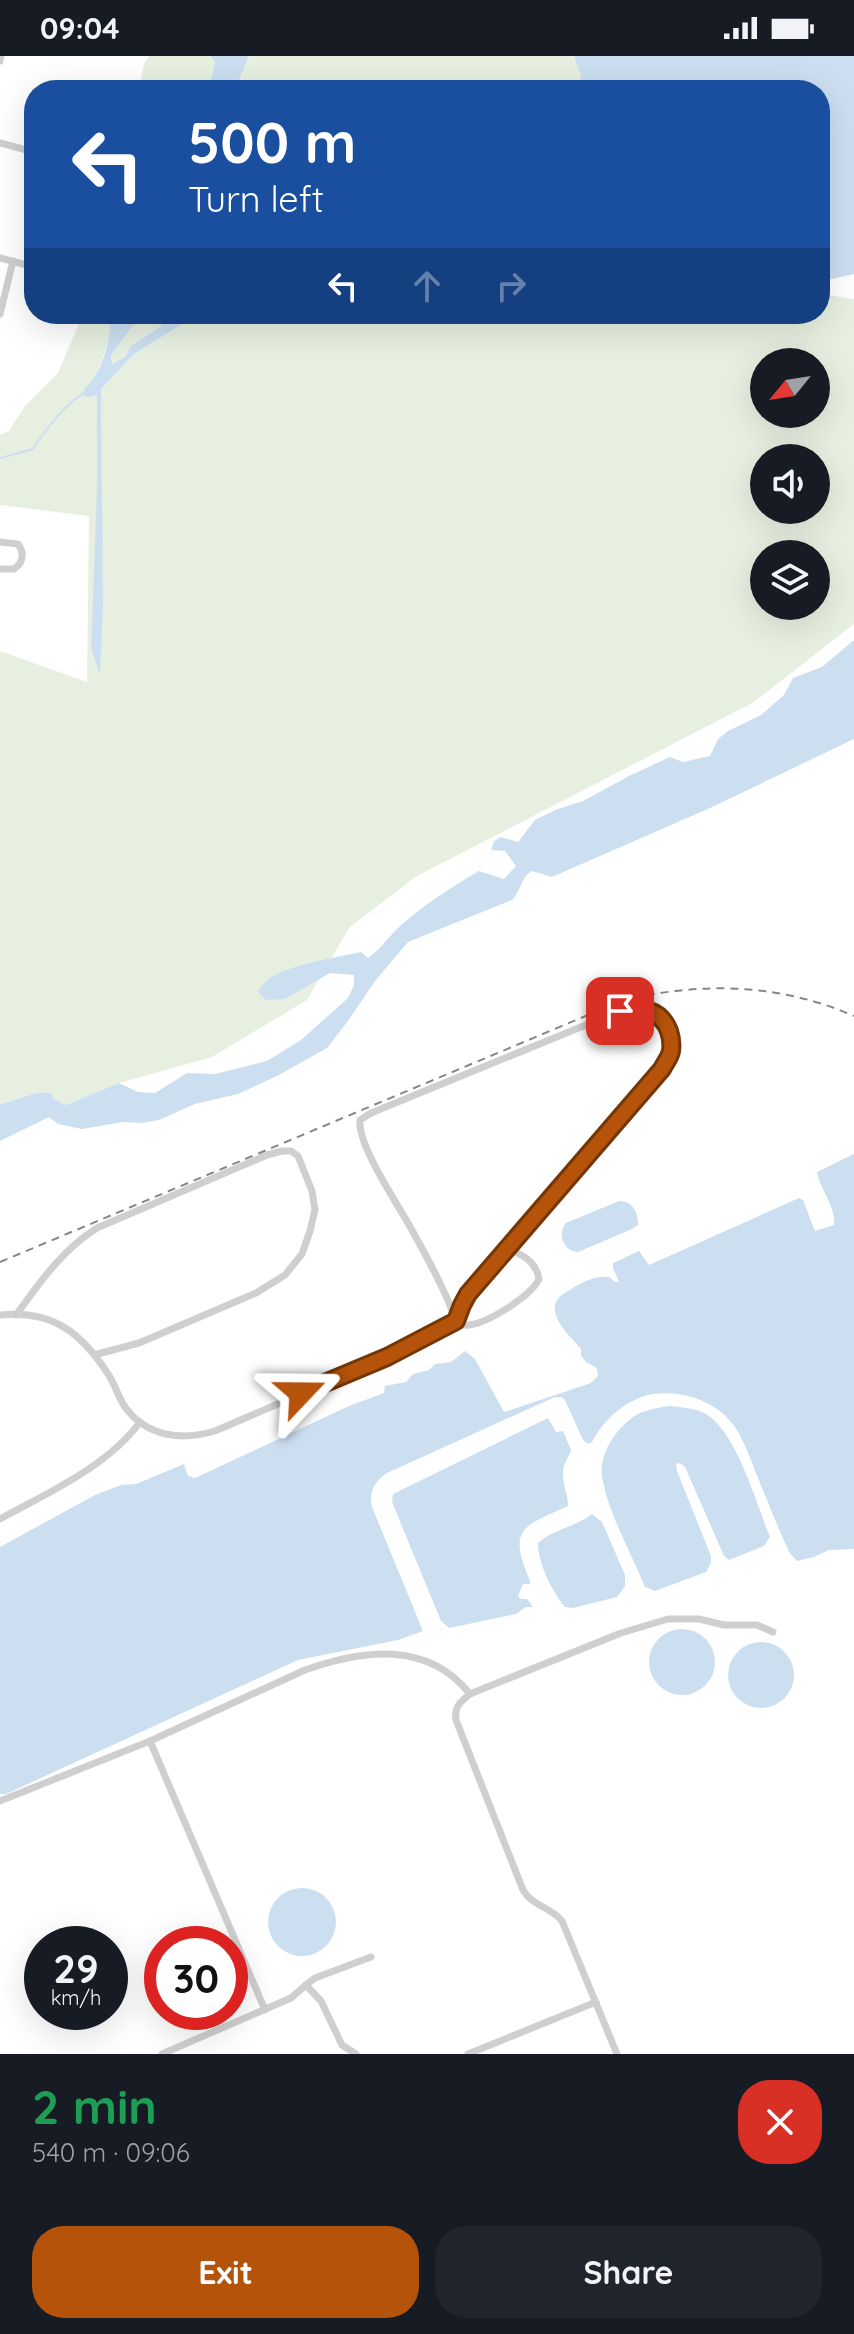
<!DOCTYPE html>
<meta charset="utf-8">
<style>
:root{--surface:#171b24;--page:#20242c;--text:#f1f3f6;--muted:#9ea1a6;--accent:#b45309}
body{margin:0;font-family:Quicksand,sans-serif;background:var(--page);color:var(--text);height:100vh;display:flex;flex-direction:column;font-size:30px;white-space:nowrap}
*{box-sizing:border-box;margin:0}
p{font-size:26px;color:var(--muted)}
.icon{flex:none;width:44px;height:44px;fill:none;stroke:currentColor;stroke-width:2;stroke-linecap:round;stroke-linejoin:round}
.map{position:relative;height:1998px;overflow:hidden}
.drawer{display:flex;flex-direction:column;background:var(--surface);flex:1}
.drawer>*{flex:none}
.banner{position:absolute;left:24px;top:24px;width:806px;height:244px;border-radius:32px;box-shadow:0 8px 32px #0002;background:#1a4fa0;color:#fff;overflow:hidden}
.needle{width:52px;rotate:240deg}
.buttons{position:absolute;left:750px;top:292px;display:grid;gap:16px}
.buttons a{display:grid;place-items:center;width:80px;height:80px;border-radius:50%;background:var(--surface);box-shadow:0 8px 32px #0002;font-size:40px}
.speed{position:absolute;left:24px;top:1870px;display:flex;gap:16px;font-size:40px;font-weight:700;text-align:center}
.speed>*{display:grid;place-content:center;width:104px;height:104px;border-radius:50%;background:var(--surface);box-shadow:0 8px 32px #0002;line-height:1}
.speed small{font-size:20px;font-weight:400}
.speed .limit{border:12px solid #d22;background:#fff;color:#111}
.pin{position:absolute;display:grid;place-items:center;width:68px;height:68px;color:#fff;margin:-34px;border-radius:16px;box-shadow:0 4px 12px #0006}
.me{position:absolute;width:88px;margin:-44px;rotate:67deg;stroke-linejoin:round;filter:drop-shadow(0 0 6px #0008)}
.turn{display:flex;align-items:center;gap:28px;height:168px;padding:0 32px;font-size:36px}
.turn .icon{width:104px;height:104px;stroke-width:2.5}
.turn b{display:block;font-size:56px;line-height:68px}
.lanes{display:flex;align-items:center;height:76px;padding:0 32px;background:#0003;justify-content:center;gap:40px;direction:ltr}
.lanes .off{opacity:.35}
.round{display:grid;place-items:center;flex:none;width:84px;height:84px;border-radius:32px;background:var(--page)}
.head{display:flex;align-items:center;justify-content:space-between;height:136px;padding:0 32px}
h1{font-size:48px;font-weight:700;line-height:60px;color:#1e9e55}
.primary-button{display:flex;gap:16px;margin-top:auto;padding:16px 32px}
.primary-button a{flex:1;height:92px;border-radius:32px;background:var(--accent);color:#fff;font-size:32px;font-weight:700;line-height:92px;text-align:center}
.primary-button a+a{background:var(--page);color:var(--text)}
.status{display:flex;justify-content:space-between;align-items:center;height:56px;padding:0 40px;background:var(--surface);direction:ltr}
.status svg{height:22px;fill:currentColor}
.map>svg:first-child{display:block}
</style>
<div class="status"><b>09:04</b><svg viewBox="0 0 49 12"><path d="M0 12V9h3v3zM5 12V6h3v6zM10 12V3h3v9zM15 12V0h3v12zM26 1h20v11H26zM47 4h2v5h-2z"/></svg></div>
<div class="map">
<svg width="854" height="1998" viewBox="0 0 854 1998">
<rect width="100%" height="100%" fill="#fff"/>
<g fill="#e7f0e0" fill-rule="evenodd">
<polygon points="149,0 210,0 215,5 208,34 139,34 144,8"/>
<polygon points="249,0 659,0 647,34 235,34"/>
<path d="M820,238L854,243V568L754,646L415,821L349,872L307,944L212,1001L119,1027L66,1049L54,1043L51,1037C33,1034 18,1045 0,1048V595L87,626L89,460L0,449V379L9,375L25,350L58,317L83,258H110C111,281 103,306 92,326L101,333L134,298L189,264L206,258H820ZM764,306H816V358H764ZM764,402H816V454H764ZM764,498H816V550H764Z"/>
<polygon points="141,258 162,258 164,265 161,270 131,290 125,301 112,308 111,300"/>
</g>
<g fill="#cbdff1">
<polygon points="210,0 249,0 235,34 208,34 215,6"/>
<polygon points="574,0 854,0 854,218 823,225 820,223 820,34 576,34 581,20"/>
<path d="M110,258H141L111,300L112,308L125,301L131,290L161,270L164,265L162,258H206L189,264L134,298L101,333L103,550L100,618L91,592L97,433V339L91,341L83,340L84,333C103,317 111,283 110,258Z"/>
<path d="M854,584V683L710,752L552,821L532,815C521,821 521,835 512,844L408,886L375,925L348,965L327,992L277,1020L238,1038L195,1048L159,1064L142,1067L123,1066L82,1073L58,1068L49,1061L0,1085V1048C18,1045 33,1034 51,1037L54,1043L66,1049L119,1027L138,1036L155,1037L187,1017L215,1018L267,1005L301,984L348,942L354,929V919L330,917L285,943L266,944L258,936C260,933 262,929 265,926C280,910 338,901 361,896L368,902C381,893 388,881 400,870C424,849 451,831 479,815L504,823L516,810L505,795L491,794L494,785L501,781L518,786L535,764L555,754L583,745L629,720L670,701L683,706L710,700L718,683L728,675L761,659L784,639L793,622L822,611Z"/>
<path d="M854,1098V1493L829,1494L814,1501L797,1505L789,1496C778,1471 768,1447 758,1422C751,1405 745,1386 735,1371C717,1345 683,1334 653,1338C626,1343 604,1363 592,1386L588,1388L583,1384L565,1344L561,1341H555L387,1417C375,1425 368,1436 372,1451L423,1575L398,1584L298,1604L6,1738H0V1491L95,1439L121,1429L136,1428L184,1408L188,1420L195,1422L349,1350L384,1337L385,1330L406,1326L413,1318L429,1314L435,1308L451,1306L465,1295L475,1303L504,1356L591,1327L598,1320L597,1312L586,1306L581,1300V1293C572,1282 547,1260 557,1244C560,1239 568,1235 573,1232C584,1225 596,1220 609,1221L615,1226H619L613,1212V1207L639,1195L649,1209L799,1142L803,1144L815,1175L834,1169C836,1150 820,1134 817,1116Z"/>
<path d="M619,1145C633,1145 638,1156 638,1169L632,1173L578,1196C563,1195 557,1178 566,1167Z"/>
<path d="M669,1350C682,1351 695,1352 706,1358C737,1377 756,1447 770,1481L764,1490L729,1504L724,1500L685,1411L680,1407L676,1408L677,1415L711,1500V1507L706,1516L655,1535L645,1531C632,1499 607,1454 602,1420C599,1398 616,1373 633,1361C643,1354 657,1352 669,1350Z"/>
<path d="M548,1362L556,1376L563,1375L571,1394C569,1401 564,1407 563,1414C562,1427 568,1437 568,1450C521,1471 508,1473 530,1525V1528H523L518,1540L521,1543H527L533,1551H526L516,1558L449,1572L441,1565L392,1446L393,1438Z"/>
<path d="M592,1458L602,1466L625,1519V1530L617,1541L573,1552L565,1551C552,1535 538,1508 538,1487C554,1473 575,1471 592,1458Z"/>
<circle cx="682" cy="1606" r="33"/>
<circle cx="761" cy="1619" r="33"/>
<circle cx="302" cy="1866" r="34"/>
</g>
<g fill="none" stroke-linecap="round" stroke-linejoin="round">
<path stroke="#cbdff1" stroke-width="2" d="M0,402L33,393C46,373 63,350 84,337"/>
<g stroke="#cfcfcf" stroke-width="7">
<polyline points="0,5 1,0"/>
<polyline points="0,87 34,96"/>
<polyline points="0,202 34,211"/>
<polyline points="0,258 13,205"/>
<path d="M0,486L18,488C25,497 23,507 14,513H0"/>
<path d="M0,1259C52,1254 81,1276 108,1318C115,1328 118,1341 125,1351C147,1381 182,1385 215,1375L387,1301L456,1265L462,1249L468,1238L662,1013C665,1007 670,1001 671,995C672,988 671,981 669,975C659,952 642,951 620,955L371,1057L360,1064C357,1090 400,1151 413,1176C429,1205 445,1234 456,1265"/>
<path d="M16,1259C40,1226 63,1193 97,1172L267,1099L282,1095H291L298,1100L312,1135L315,1154L310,1175L302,1198L285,1219L256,1237L139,1287L94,1299"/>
<path d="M456,1265C462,1268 462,1270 469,1269C488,1267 531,1240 539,1223C536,1205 522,1198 507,1193"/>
<path d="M0,1463C48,1437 108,1410 140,1366"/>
<polyline points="470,1638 621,1577 668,1563 699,1563 724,1569 757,1569 773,1576"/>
<polyline points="150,1685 265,1954"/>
<path d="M0,1745L150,1685L305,1614C362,1594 427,1584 470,1638C460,1646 454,1651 456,1664L523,1834C532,1850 551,1851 562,1865L617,1998"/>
<polyline points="306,1929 315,1922 371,1901"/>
<polyline points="162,1998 291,1942 306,1929 321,1945 342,1989 356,1998"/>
<polyline points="468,1998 596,1946"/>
</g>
<path stroke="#878787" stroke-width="2" stroke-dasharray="8 6" stroke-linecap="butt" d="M0,1206L619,946C697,925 779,927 854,960"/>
</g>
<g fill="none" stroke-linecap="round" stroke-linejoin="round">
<defs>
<path id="route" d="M301,1337L387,1301L456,1265L462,1249L468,1238L662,1013C665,1007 670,1001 671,995C672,988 671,981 669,975C660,952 641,951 620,955"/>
</defs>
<use href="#route" stroke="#753606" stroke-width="20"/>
<use href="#route" stroke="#b45309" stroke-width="14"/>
</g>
</svg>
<div class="buttons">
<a><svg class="needle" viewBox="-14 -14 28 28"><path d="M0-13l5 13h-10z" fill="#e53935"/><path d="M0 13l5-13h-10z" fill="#9ea1a6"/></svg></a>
<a><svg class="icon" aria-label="sound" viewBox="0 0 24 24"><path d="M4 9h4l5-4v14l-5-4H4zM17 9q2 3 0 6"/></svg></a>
<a><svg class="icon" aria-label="layers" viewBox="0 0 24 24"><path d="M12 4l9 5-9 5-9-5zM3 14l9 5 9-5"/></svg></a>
</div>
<div class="speed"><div>29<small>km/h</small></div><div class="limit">30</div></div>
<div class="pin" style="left:620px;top:955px;background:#d93025"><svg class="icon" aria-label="arrive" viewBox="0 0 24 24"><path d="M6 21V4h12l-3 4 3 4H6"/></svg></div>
<svg class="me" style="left:301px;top:1337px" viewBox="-20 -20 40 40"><path d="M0-17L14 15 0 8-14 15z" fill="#b45309" stroke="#fff" stroke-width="4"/></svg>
<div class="banner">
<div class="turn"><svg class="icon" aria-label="left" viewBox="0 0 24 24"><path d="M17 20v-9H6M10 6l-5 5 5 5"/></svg><div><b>500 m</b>Turn left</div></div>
<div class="lanes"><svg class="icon" aria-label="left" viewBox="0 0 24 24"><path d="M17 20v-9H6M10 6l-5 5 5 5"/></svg><svg class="icon off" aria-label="ahead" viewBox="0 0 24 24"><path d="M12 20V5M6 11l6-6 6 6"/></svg><svg class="icon off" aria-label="right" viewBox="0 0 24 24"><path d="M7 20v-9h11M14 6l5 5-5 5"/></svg></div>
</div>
</div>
<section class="drawer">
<div class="head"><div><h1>2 min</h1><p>540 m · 09:06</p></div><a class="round" style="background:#d93025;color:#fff"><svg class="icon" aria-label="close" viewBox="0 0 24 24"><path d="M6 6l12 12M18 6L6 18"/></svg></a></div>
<div class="primary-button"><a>Exit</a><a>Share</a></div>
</section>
